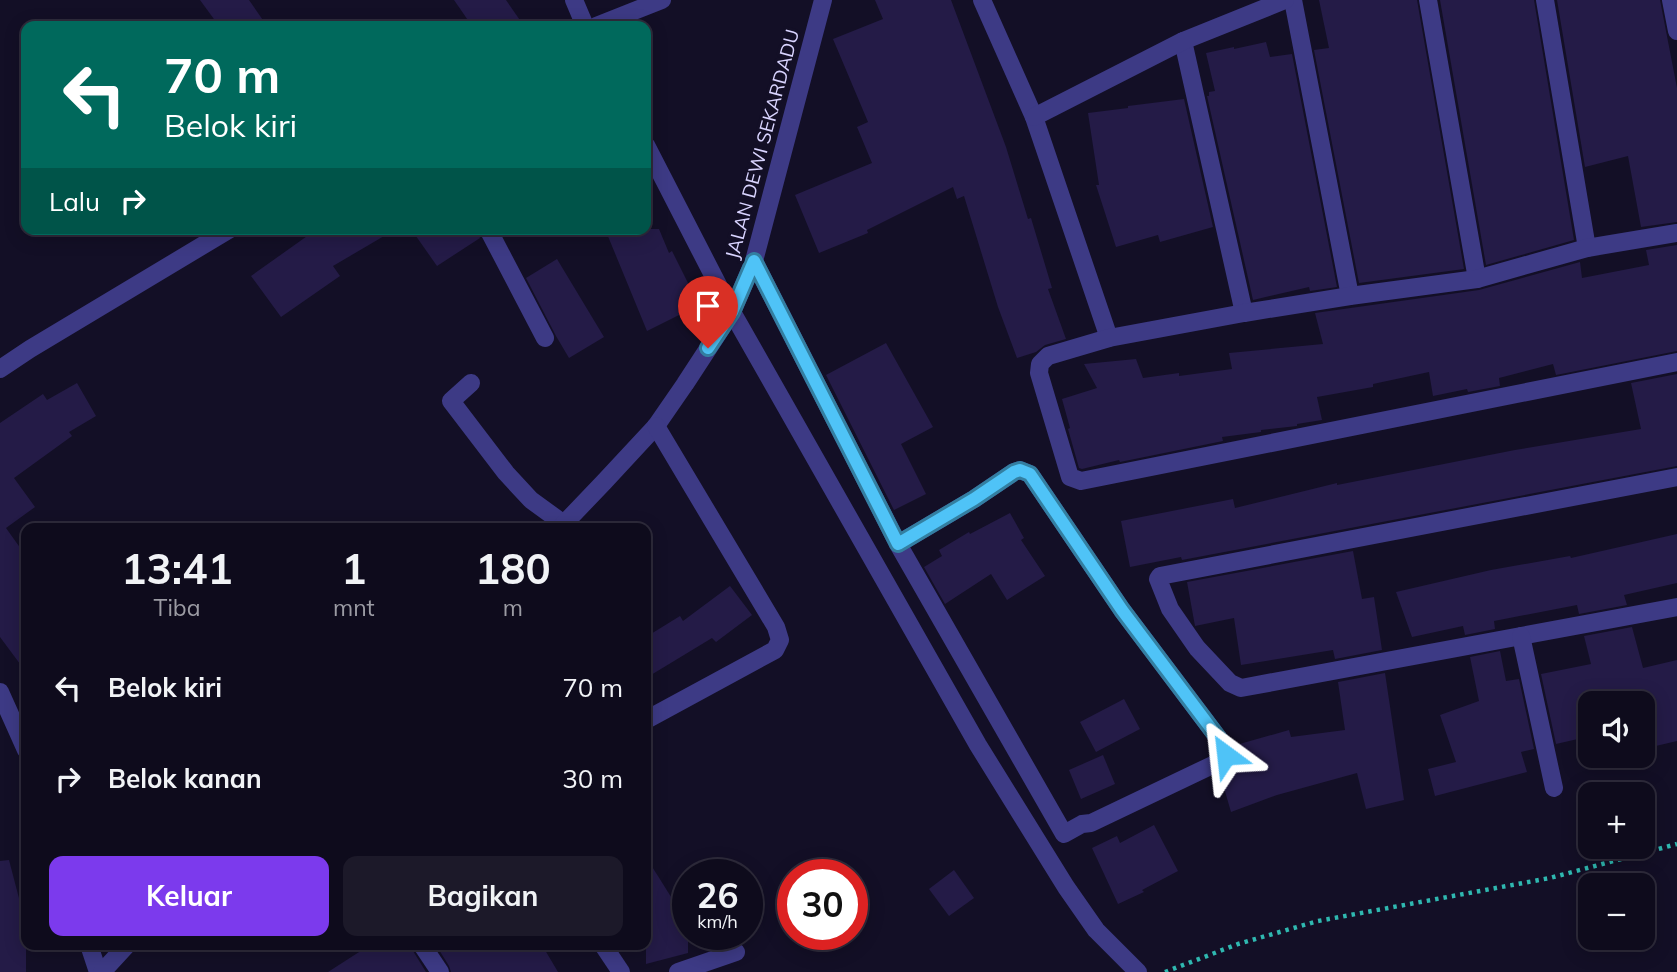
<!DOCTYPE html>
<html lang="id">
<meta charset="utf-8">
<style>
:root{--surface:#0e0b1c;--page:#1c1929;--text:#f1f3f6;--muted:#9b9ba3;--line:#2e2b3b;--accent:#7c3aed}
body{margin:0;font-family:Mulish,sans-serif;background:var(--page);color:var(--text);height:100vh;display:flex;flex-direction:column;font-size:26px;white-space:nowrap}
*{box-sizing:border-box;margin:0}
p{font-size:23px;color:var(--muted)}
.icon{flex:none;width:38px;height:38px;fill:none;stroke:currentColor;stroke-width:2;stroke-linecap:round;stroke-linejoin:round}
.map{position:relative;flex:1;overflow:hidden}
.panel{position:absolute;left:21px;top:523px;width:630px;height:427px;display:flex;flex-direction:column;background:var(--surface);border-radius:14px;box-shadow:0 4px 18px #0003,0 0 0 2px var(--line)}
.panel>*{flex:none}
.guide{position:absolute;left:21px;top:21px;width:630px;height:214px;border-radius:14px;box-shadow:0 4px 18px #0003,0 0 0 2px var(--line);background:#00695c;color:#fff;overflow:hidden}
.controls{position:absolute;left:1578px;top:691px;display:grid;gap:14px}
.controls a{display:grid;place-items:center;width:77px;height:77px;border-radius:14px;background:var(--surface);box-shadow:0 4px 18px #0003,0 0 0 2px var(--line);font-size:35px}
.speed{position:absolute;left:672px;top:859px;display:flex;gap:14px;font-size:35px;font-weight:700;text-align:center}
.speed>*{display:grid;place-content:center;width:91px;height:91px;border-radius:50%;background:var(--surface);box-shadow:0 4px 18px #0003,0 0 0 2px var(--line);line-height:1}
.speed small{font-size:18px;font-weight:400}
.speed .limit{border:10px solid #d22;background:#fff;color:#111}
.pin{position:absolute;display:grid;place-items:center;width:60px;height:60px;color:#fff;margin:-72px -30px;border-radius:50% 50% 50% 0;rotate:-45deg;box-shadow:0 0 7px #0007}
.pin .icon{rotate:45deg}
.me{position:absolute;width:77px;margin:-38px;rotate:330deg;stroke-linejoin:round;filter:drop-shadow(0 0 5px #0008)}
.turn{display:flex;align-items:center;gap:24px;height:147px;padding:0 28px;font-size:32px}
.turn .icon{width:91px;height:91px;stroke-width:2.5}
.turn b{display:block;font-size:49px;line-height:60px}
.then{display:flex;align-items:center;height:66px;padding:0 28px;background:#0003;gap:14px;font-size:26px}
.eta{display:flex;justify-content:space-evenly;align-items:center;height:119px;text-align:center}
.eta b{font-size:42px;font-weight:700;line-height:49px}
.action{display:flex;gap:14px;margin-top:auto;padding:14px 28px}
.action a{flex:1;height:80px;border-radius:14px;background:var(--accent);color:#fff;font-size:28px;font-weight:700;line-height:80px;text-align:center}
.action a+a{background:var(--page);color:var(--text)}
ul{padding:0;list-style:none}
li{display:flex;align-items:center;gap:21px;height:91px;padding:0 28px}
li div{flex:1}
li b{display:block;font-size:26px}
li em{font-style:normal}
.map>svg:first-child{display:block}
</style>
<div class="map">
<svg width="1677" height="972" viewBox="0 0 1677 972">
<rect width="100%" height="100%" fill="#130f26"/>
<g fill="#241b47">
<polygon points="200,0 249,0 267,26 219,26"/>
<polygon points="454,0 506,0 524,26 472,26"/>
<polygon points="875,0 951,0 1006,147 1028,219 1031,218 1052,288 1048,289 1066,339 1045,345 1036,352 1017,358 998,307 964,196 957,199 953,187 867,230 868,233 819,253 795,195 872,163 857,127 868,122 833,39 883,19"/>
<polygon points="1319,0 1417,0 1464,269 1359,283 1314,50 1329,48"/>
<polygon points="1440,0 1534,0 1574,240 1486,265"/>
<polygon points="1557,0 1660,0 1677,88 1677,222 1641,227 1628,156 1585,167"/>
<polygon points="1266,42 1270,57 1292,54 1337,287 1310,291 1309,287 1253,300 1207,96 1209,96 1209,92 1215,91 1206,53 1234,47 1234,49"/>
<polygon points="1184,99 1213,227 1160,242 1158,235 1116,247 1096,185 1099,185 1088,113 1128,108 1128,106"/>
<polygon points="317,229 396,229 333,266 340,276 281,317 251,276"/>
<polygon points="411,229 477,229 480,238 437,266"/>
<polygon points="605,229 659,229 669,253 672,251 699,305 647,331"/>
<polygon points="1677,245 1677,351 1556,375 1553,364 1499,378 1500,386 1468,392 1467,389 1433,396 1429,372 1373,384 1373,387 1317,397 1322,420 1297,424 1297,426 1261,430 1261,432 1222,437 1223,441 1120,462 1119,460 1082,469 1079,468 1068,429 1070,428 1062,399 1097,388 1084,364 1136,359 1143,378 1179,373 1179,376 1232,369 1229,353 1323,344 1315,313 1479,290 1580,262 1582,278 1649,265 1646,250"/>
<polygon points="557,259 604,337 569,358 556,336 526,278"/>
<polygon points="886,343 933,427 901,444 926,494 894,510 826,375"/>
<polygon points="1677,374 1677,466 1182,560 1181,557 1130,567 1121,521 1233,499 1235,508 1337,483 1337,485 1515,450 1641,429 1631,383"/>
<polygon points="77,383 96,416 69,432 72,436 14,478 35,507 6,528 26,556 26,672 0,637 0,423 43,394 47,400"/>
<polygon points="1010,513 1024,538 1021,540 1045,576 1007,600 991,574 945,604 924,567 942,556 939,550 969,532 970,534"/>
<polygon points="1677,534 1677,583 1624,595 1627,605 1579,614 1577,605 1494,621 1495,629 1465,635 1463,626 1412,637 1396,592 1491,570 1570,556 1571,558"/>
<polygon points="1353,551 1362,599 1374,597 1382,650 1335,659 1333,650 1241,665 1234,618 1195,626 1187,582"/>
<polygon points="730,586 752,615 716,642 712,638 646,678 646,637 680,616 683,621"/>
<polygon points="1632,627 1643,668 1677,660 1677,741 1643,749 1643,704 1591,704 1591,736 1556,744 1541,674 1591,664 1584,636"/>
<polygon points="1500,651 1506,681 1519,679 1534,749 1521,752 1527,772 1435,796 1428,769 1456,762 1440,715 1479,701 1470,657"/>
<polygon points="1385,673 1404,800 1366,809 1357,773 1277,795 1231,812 1220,774 1229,769 1235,762 1237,754 1236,745 1289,730 1291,737 1345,730 1338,682"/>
<polygon points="1124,699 1140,729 1096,752 1080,722"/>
<polygon points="1103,755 1115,784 1081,799 1069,770"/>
<polygon points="1154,825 1178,871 1142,890 1144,892 1118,904 1092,848 1117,836 1120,843"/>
<polygon points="646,857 688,924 688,953 646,964"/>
<polygon points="9,860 26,925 26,972 0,972 0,861"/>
<polygon points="954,870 974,898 949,916 929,889"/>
<polygon points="370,945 411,945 413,951 426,972 328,972"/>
<polygon points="436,945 542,945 558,972 451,972 449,966"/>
</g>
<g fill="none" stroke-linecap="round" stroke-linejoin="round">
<polyline stroke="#2fb8b0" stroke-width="4.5" stroke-dasharray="3.5 5" stroke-linecap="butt" points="1165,972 1238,944 1318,921 1550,878 1677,844"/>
<g stroke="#3d3a85" stroke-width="18">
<polyline points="574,0 585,26"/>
<polyline points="982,0 1034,117 1109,338"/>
<polyline points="1293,0 1350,296"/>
<polyline points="1428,0 1477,279"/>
<polyline points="1545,0 1587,248"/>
<polyline points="1671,0 1677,31"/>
<polyline points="596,26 662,0"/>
<polyline points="1183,41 1244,313"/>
<polyline points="1034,117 1183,41 1285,0"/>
<polyline points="646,145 732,312 978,745 1066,887 1096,930 1138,972"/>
<polyline points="488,229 545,338"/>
<polyline points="1677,233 1587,248 1477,279 1350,296 1244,313 1109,338 1048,356 1040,364 1039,373 1070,477 1081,481 1677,362"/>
<polyline points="754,261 898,544"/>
<polyline points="0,369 30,349 230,229"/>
<polyline points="471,383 451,401 506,473 531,500 564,524"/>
<polygon points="1020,470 1030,474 1122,610 1225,747 1226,755 1221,761 1091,823 1082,824 1064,834 898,544 974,499 1014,472"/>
<polyline points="1677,477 1160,576 1158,579 1170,609 1197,648 1230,683 1241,688 1677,607"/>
<polyline points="560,528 604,482 656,426 685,384 732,312 754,261 823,0"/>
<polyline points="1521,636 1554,788"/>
<polyline points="0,692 26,750"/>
<polyline points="646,720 775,650 780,640 776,627 656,426"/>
<polyline points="89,945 98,972"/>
<polyline points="422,945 440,972"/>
<polyline points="603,945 621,972"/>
<polyline points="102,972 127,945"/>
<polyline points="678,972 736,952"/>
</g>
</g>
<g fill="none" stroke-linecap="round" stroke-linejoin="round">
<defs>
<polyline id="route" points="708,348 732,312 754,261 898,544 974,499 1014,472 1020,470 1030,474 1122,610 1225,747 1226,755"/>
</defs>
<use href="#route" stroke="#337fa1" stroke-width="18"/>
<use href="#route" stroke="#4fc3f7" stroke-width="12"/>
</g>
<g text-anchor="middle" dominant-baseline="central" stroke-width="6" stroke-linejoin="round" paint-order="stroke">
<g font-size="19" fill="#d9d4ff" stroke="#130f26">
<text transform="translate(762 144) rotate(-75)">JALAN DEWI SEKARDADU</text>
</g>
</g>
</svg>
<div class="controls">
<a><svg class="icon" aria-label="sound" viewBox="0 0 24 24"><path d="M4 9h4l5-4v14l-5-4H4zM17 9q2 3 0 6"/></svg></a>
<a>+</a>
<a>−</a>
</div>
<div class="speed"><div>26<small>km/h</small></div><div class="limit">30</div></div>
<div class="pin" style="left:708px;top:348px;background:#d93025"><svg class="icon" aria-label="arrive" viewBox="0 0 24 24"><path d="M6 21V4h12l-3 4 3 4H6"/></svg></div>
<svg class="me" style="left:1226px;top:755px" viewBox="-20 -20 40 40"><path d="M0-17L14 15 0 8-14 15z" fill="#4fc3f7" stroke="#fff" stroke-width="4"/></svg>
<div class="guide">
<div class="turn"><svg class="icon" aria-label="left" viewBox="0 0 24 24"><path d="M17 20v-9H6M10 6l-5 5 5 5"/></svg><div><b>70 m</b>Belok kiri</div></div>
<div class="then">Lalu<svg class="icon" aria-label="right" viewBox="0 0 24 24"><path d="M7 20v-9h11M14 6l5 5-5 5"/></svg></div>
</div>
<section class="panel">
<div class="eta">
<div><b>13:41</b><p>Tiba</p></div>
<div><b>1</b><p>mnt</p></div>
<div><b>180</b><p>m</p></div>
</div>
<ul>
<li><svg class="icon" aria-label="left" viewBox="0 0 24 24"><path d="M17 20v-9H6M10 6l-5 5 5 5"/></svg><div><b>Belok kiri</b></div><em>70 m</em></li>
<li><svg class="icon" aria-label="right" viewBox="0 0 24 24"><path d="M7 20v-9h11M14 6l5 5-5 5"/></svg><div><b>Belok kanan</b></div><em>30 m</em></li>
</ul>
<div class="action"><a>Keluar</a><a>Bagikan</a></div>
</section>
</div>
